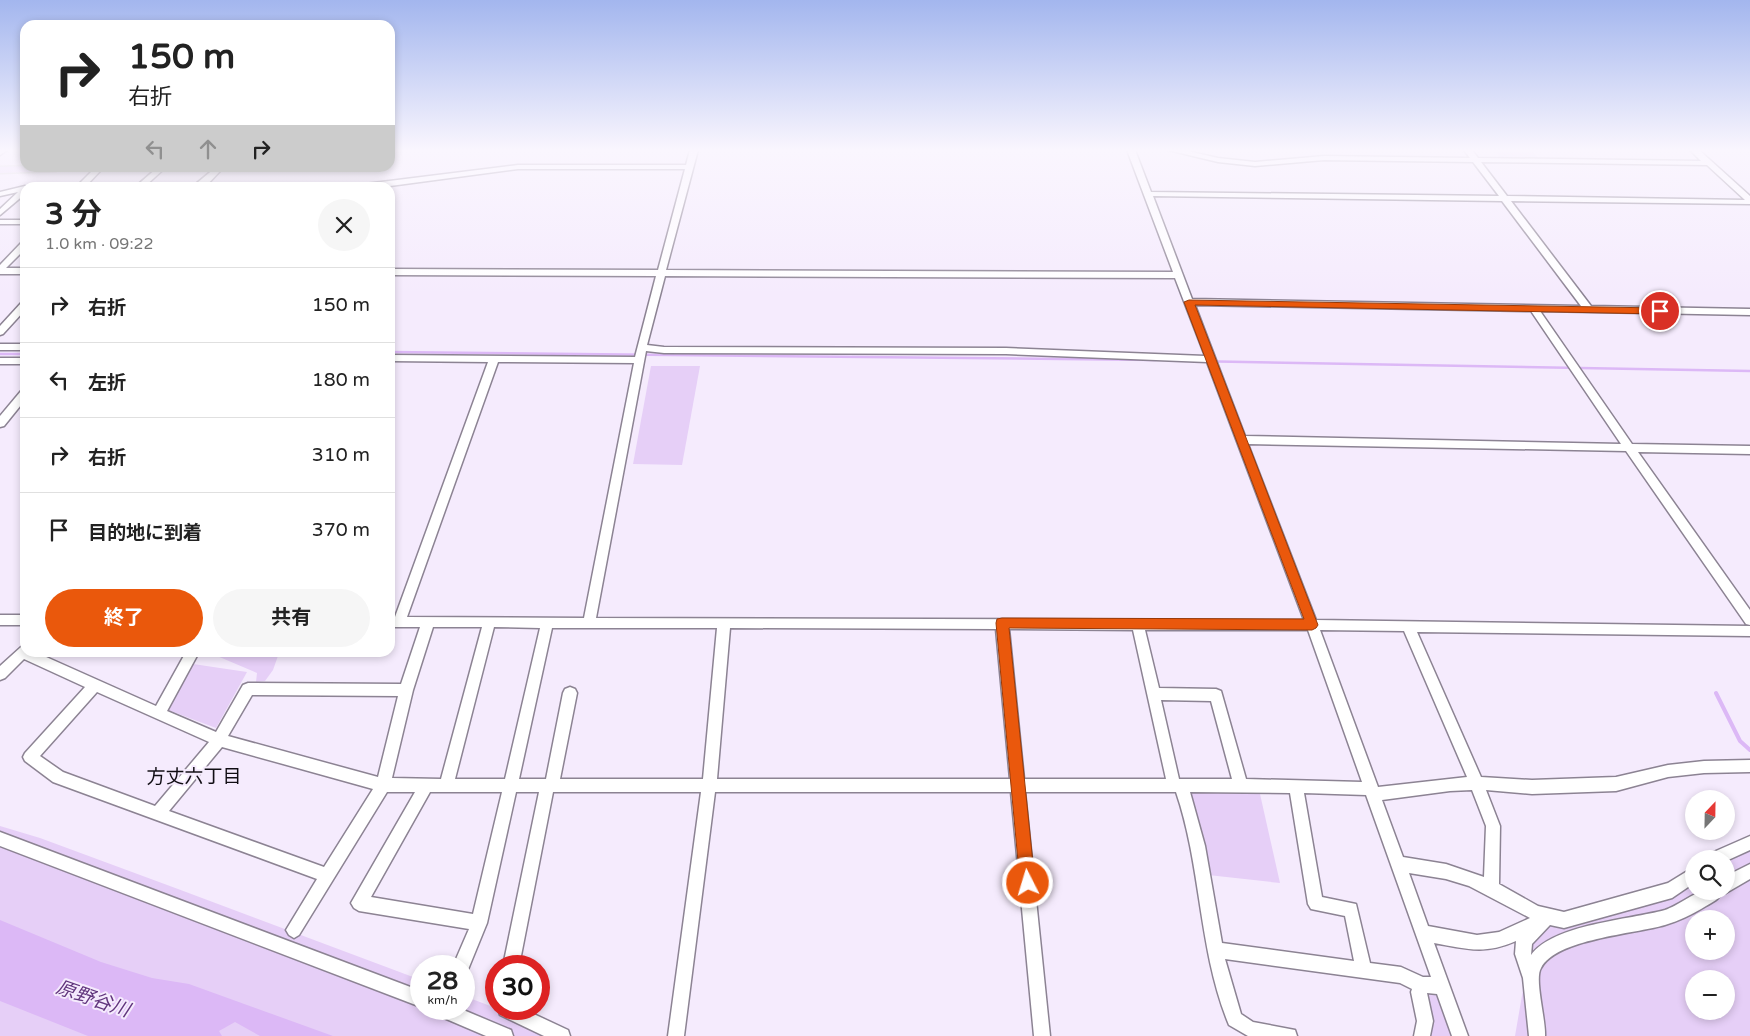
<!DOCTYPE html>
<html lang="ja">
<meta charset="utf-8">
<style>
:root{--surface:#fff;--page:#f6f6f6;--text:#222;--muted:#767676;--line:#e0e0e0;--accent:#ea580c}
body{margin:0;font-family:"Varela Round","Noto Sans JP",sans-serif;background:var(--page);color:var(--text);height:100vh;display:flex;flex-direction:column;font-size:19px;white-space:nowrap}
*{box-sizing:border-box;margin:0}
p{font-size:16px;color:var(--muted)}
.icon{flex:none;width:28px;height:28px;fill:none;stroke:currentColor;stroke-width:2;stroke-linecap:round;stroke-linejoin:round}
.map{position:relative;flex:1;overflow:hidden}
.side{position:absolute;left:20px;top:182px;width:375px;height:475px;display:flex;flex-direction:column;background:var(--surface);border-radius:15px;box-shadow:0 2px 8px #0003}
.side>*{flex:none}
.hud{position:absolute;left:20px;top:20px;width:375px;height:152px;border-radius:15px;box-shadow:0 2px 8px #0003;background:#fff;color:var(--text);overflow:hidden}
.needle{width:32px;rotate:22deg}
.buttons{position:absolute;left:1685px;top:790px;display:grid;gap:10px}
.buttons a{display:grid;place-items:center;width:50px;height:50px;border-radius:50%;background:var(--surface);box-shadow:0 2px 8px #0003;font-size:25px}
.speed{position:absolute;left:410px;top:955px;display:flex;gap:10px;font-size:25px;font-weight:700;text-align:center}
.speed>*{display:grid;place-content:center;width:65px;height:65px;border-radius:50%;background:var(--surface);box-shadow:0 2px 8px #0003;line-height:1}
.speed small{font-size:12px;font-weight:400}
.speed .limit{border:8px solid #d22;background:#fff;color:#111}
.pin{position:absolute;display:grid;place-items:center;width:42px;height:42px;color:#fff;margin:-21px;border:2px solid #fff;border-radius:50%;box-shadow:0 1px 5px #0007}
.me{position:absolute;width:55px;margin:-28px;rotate:355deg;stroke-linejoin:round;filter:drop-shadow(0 0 4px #0008)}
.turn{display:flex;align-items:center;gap:18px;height:105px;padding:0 25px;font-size:22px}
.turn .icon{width:65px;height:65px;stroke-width:2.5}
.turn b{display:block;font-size:35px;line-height:42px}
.lanes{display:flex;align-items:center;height:48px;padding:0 25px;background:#0003;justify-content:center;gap:25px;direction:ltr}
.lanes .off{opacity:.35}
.round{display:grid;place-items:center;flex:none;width:52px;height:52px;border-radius:26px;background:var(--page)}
.summary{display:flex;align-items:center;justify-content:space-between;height:85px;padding:0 25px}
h1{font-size:30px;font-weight:700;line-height:38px}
.button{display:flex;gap:10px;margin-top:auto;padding:10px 25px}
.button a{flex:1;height:58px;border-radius:30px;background:var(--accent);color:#fff;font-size:20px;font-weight:700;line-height:58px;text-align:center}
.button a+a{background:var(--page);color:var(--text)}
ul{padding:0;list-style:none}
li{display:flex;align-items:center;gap:15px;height:75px;padding:0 25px;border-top:1px solid var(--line)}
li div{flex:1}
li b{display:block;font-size:19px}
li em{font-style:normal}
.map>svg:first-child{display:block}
</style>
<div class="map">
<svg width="1750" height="1036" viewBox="0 0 1750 1036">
<rect width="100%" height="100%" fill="#f5ebfd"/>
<g fill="#e6cff7" fill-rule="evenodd">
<polygon points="1494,150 1532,150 1539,160 1501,159"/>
<polygon points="651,366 700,366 682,465 633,464"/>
<polygon points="210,653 279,653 273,670 265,681 256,682 257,673"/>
<polygon points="193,664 247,672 216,728 168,710"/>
<polygon points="1190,792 1260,794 1280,883 1208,875"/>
<polygon points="0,826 40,838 178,889 421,980 421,1009 464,1009 464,996 501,1010 556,1036 0,1036"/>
<path d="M1750,851V1036H1515L1533,932L1603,909L1694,876V891H1726V862ZM1694,919H1726V951H1694ZM1694,979H1726V1011H1694Z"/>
<polygon points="1420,988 1440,993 1452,1036 1428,1036"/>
</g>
<polygon fill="#dcb8f6" points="0,920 101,962 152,978 189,984 333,1036 260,1036 235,1022 219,1031 222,1036 88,1036 0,1001"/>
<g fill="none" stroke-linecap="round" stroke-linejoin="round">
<g stroke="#dcb8f6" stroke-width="2.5">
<polyline points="390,352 1155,360"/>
<polyline points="0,354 25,354"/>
<polyline points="1191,361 1750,371"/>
</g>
<polyline stroke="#dcb8f6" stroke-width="4" points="1716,693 1740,741 1750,750"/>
<defs>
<g id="minor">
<polygon points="0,150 7,150 0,155"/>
<path d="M690,150H698L666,270L1173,272L1127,150H1135L1151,192L1499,196L1473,162L1324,160L1255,166L1218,162L1168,150H1183L1218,158L1255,162L1324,156L1470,158L1464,150H1472L1478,158L1701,161L1690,150H1699L1750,196V204L1511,201L1591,306L1750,309V315L1540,311L1632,444L1750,446V454L1638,452L1750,610V625L1746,624L1626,451L1248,444L1316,620L1750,626V636L1417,632L1481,777L1532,780L1616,777L1668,765L1704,761L1750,760V772L1704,773L1668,777L1616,791L1532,794L1486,790L1500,826L1499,884L1538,906L1564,912L1668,883L1694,867V883L1672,898L1564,928L1550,925L1532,944L1531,955C1554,924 1629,920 1665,910C1677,906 1694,893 1703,891C1710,890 1719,891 1726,891V876L1750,864V879L1726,893L1723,891C1720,899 1713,902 1706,906C1693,914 1679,921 1665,925C1634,934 1556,939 1541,968C1534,979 1546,1020 1545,1036H1529L1523,978L1515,954L1516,941C1484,955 1467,949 1434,943L1468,1036H1452L1437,994L1427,993L1433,1021L1430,1036H1414L1417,1021L1411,992L1412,989L1400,983L1225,959L1241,1014L1253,1022L1295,1030L1297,1036H1248L1229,1025C1198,950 1202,868 1176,792H1025L1050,1036H1034L1011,792H715L684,1036H668L701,792H553L519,966H503L539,792H516L487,923L467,972L464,973V966H453L469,929L359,911L354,908L351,903L415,792H387L299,935L294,938L289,935L286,930L317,879L53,782L25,761L23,757L25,753L85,687L24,659L5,678L0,680V666L21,647L25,646V652H35L156,706L186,652H199L167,711L216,732L243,685L248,683L401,684L420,627H390V617H395L488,362L390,361V355L635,357L656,276L390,275V269L658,270L685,169H518L375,188H348L349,186L518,165H686ZM1481,162L1707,165L1745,200L1507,196ZM1153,196L1502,201L1581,306L1192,299ZM665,276L1175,278L1205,356L1006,348L664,347L647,345ZM1195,305L1531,311L1621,444L1245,436ZM646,351L664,353L1006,354L1207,362L1304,620L596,618ZM498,362L634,363L584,618L407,617ZM433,627H482L441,779L392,778L413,690ZM494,627L540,628L505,779H455ZM552,628H717L703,779H560L577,693L575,689L570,687L565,689L563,693L546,779H519ZM730,628L996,629L1010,779H717ZM1009,629L1133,630L1166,779H1024ZM1145,630H1308L1362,782L1246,779L1221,691L1216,689L1159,688ZM1320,630L1404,631L1467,777L1378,787ZM97,692L209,742L155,806L63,772L40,756ZM252,695L398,696L378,777L228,736ZM1161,700L1211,701L1232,779H1179ZM222,747L373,789L324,867L169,811ZM1472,790L1486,826L1484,877L1446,864L1403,857L1382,800L1450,791ZM430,792H502L473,914L371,897ZM1190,792L1290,793L1308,904L1311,909L1345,916L1354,961L1222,943L1205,846ZM1304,793L1366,795L1431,977H1423L1401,967L1370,963L1356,904L1322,897ZM1409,873L1446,879L1469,886L1530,918L1499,932L1477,935L1428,926Z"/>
<polygon points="95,168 103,168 84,188 75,188"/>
<polygon points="157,168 165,168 143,188 134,188"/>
<polygon points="215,168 223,168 204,188 196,188 197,183"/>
<polygon points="25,186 29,188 25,188 25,194 0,215 0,209 18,192 0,196 0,192"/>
<rect x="0" y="220" width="25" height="4"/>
<polygon points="25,241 25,249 6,268 25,268 25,274 0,274 0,265 22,242"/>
<polygon points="25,301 25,310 3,334 0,335 0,326 22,302"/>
<rect x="0" y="344" width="25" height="6"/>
<rect x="0" y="358" width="25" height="6"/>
<polygon points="25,390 25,400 4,426 0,427 0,416 21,391"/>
<rect x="0" y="615" width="25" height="10"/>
<polygon points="0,832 421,991 421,1007 0,846"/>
<polygon points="1750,836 1750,850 1726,861 1726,859 1707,859 1709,854"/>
<polygon points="435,1009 461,1009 511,1030 513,1036 486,1036 437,1015"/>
<polygon points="498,1009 523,1009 568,1030 570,1036 544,1036 500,1015"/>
</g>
<g id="major">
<polygon points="390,150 403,150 390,154"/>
<polygon points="25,166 25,168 61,168 56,171 0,173 0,167"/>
</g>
</defs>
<use href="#minor" stroke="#8c8393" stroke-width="3"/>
<use href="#major" stroke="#d9d8d9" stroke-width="3"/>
<use href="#minor" fill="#fff" fill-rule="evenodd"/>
<use href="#major" fill="#ead6f9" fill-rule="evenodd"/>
</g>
<linearGradient id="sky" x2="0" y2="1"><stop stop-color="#a3b6ee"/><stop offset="0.51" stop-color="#faf6fe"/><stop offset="1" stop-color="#faf6fe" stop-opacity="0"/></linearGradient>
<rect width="1750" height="295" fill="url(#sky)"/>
<polygon fill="#ea580c" stroke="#983908" points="1189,300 1660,308 1665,311 1660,314 1195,305 1318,625 1316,628 1312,630 1009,628 1035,883 1033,888 1028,890 1023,888 1020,883 996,623 997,619 1002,618 1304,619 1184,302"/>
<g text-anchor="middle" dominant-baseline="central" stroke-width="4" stroke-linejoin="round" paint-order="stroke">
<g font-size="19" fill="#100d13" stroke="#f5ebfd">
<text x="194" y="777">方丈六丁目</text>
</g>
<g font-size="19" font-style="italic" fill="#61357d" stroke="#f5ebfd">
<text transform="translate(93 999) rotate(19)">原野谷川</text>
</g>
</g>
</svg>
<div class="buttons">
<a><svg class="needle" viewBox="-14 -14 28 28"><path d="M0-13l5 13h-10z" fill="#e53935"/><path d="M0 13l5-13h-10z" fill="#767676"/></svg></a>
<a><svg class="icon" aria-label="search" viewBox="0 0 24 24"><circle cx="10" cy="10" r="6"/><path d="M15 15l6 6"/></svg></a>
<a>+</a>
<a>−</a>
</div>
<div class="speed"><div>28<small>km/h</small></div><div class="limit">30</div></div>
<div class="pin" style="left:1660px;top:311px;background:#d93025"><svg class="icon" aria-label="arrive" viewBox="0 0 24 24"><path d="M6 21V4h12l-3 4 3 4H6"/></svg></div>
<svg class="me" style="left:1028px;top:883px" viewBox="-20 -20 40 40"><circle r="17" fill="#ea580c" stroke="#fff" stroke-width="3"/><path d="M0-11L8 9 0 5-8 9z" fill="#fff"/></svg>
<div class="hud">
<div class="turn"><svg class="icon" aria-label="right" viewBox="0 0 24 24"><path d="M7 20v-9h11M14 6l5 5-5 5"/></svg><div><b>150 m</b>右折</div></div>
<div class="lanes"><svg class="icon off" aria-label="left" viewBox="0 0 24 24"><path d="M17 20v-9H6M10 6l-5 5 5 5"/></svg><svg class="icon off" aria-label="ahead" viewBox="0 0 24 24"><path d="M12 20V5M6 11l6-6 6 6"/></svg><svg class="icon" aria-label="right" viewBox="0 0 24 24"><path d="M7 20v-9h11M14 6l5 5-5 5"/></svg></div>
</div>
<section class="side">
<div class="summary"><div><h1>3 分</h1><p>1.0 km · 09:22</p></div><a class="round"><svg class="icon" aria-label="close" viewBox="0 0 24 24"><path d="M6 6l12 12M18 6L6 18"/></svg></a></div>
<ul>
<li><svg class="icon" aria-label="right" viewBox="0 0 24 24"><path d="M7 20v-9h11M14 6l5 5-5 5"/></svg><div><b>右折</b></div><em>150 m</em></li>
<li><svg class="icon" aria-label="left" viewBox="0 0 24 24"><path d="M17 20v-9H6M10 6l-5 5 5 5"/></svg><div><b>左折</b></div><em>180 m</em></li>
<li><svg class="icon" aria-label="right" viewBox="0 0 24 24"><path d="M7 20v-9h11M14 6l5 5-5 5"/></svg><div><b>右折</b></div><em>310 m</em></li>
<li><svg class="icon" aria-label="arrive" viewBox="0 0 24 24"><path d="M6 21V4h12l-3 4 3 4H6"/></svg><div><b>目的地に到着</b></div><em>370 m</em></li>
</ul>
<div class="button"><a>終了</a><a>共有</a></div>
</section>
</div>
